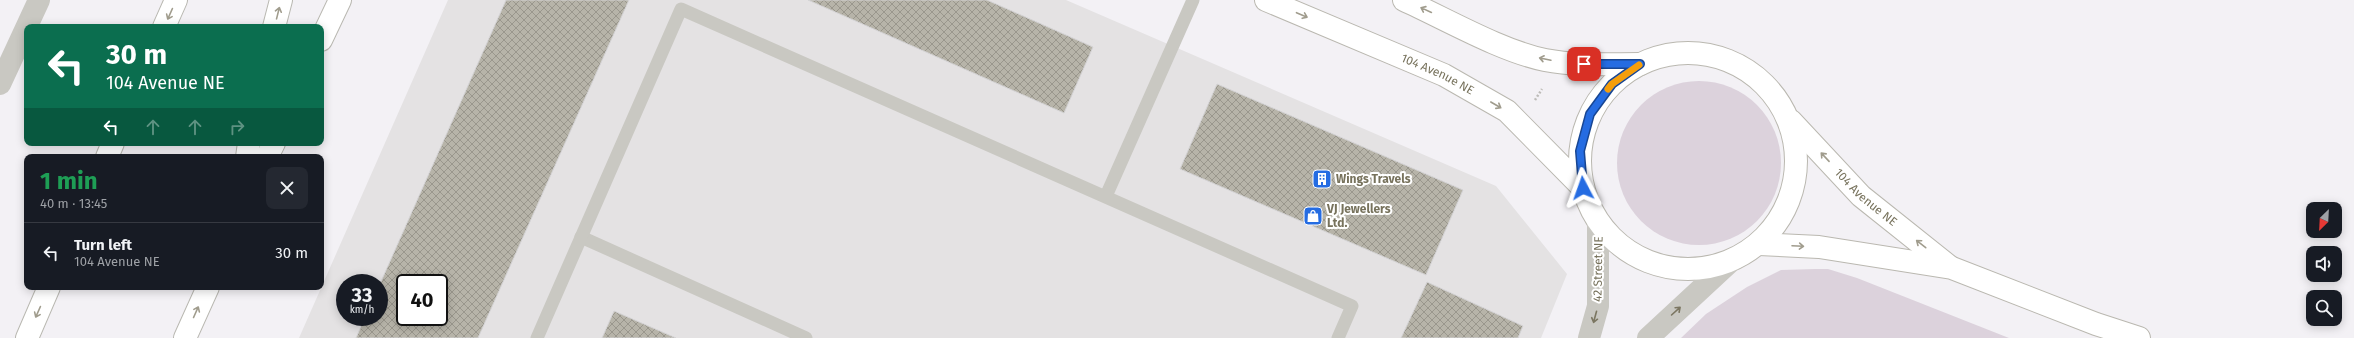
<!DOCTYPE html>
<meta charset="utf-8">
<style>
:root{--surface:#171b24;--page:#242831;--text:#f1f3f6;--muted:#9ea1a6;--line:#363941}
body{margin:0;font-family:"Fira Sans",sans-serif;background:var(--page);color:var(--text);height:100vh;display:flex;flex-direction:column;font-size:15px;white-space:nowrap}
*{box-sizing:border-box;margin:0}
p{font-size:13px;color:var(--muted)}
.icon{flex:none;width:22px;height:22px;fill:none;stroke:currentColor;stroke-width:2;stroke-linecap:round;stroke-linejoin:round}
.map{position:relative;flex:1;overflow:hidden}
.side{position:absolute;left:24px;top:154px;width:300px;height:136px;display:flex;flex-direction:column;background:var(--surface);border-radius:8px;box-shadow:0 2px 10px #0003}
.side>*{flex:none}
.banner{position:absolute;left:24px;top:24px;width:300px;height:122px;border-radius:8px;box-shadow:0 2px 10px #0003;background:#0b6e4f;color:#fff;overflow:hidden}
.needle{width:26px;rotate:204deg}
.controls{position:absolute;left:2306px;top:202px;display:grid;gap:8px}
.controls a{display:grid;place-items:center;width:36px;height:36px;border-radius:8px;background:var(--surface);box-shadow:0 2px 10px #0003;font-size:20px}
.speed{position:absolute;left:336px;top:274px;display:flex;gap:8px;font-size:20px;font-weight:700;text-align:center}
.speed>*{display:grid;place-content:center;width:52px;height:52px;border-radius:50%;background:var(--surface);box-shadow:0 2px 10px #0003;line-height:1}
.speed small{font-size:10px;font-weight:400}
.speed .limit{border:2px solid #111;border-radius:6px;background:#fff;color:#111}
.pin{position:absolute;display:grid;place-items:center;width:34px;height:34px;color:#fff;margin:-17px;border-radius:8px;box-shadow:0 2px 6px #0006}
.me{position:absolute;width:44px;margin:-22px;rotate:356deg;stroke-linejoin:round;filter:drop-shadow(0 0 3px #0008)}
.turn{display:flex;align-items:center;gap:14px;height:84px;padding:0 16px;font-size:18px}
.turn .icon{width:52px;height:52px;stroke-width:2.5}
.turn b{display:block;font-size:28px;line-height:34px}
.lanes{display:flex;align-items:center;height:38px;padding:0 16px;background:#0003;justify-content:center;gap:20px;direction:ltr}
.lanes .off{opacity:.35}
.round{display:grid;place-items:center;flex:none;width:42px;height:42px;border-radius:8px;background:var(--page)}
.overview{display:flex;align-items:center;justify-content:space-between;height:68px;padding:0 16px}
h1{font-size:24px;font-weight:700;line-height:30px;color:#1e9e55}
ul{padding:0;list-style:none}
li{display:flex;align-items:center;gap:12px;height:60px;padding:0 16px;border-top:1px solid var(--line)}
li div{flex:1}
li b{display:block;font-size:15px}
li em{font-style:normal}
.map>svg:first-child{display:block}
</style>
<div class="map">
<svg width="2354" height="338" viewBox="0 0 2354 338">
<defs>
<pattern id="building-cross-hatch" width="8" height="8" patternUnits="userSpaceOnUse"><rect width="8" height="8" fill="#b7b4a9"/><path d="M0 0l8 8M0 8l8-8" fill="none" stroke="#9a978d"/></pattern>
</defs>
<rect width="100%" height="100%" fill="#f3f1f5"/>
<path fill="#e4e2e3" fill-rule="evenodd" d="M448,0H1066L1496,186L1567,274L1541,338H299ZM345,283H379V317H345ZM405,283H439V317H405Z"/>
<g fill="#dcd2dc">
<circle cx="1699" cy="163" r="82"/>
<polygon points="1815,269 1828,269 1857,278 2009,338 1681,338 1706,314 1747,287 1781,270"/>
</g>
<g fill="url(#building-cross-hatch)" stroke="#d5d4d6" fill-rule="evenodd">
<path d="M506,0H629L478,338H356L365,317H379V286ZM405,283H439V317H405Z"/>
<polygon points="808,0 987,0 1093,47 1064,113"/>
<polygon points="1217,84 1463,190 1426,275 1180,169"/>
<polygon points="1427,282 1523,326 1518,338 1401,338"/>
<polygon points="614,311 676,338 602,338"/>
</g>
<g fill="none" stroke-linecap="round" stroke-linejoin="round">
<defs>
<g id="secondary">
<path id="s1" d="M1266,0L1444,75L1507,111L1583,188"/>
<path d="M1404,0C1446,19 1501,51 1545,60C1576,66 1608,64 1640,64"/>
<circle cx="1688" cy="161" r="108"/>
<path id="s2" d="M1791,121L1861,196L1950,267"/>
<polyline points="1759,244 1819,247 1952,268 2096,324 2139,338"/>
</g>
<g id="primary">
<polyline points="164,27 176,0"/>
<polyline points="274,27 281,0"/>
<polyline points="321,40 340,0"/>
<polyline points="107,157 113,143"/>
<polyline points="247,157 249,143"/>
<polyline points="267,157 274,143"/>
<polyline points="27,338 49,287"/>
<polyline points="185,338 208,287"/>
</g>
</defs>
<use href="#secondary" stroke="#bab8b0" stroke-width="24"/>
<use href="#primary" stroke="#b9b8b1" stroke-width="24"/>
<polyline stroke="#bdbcb8" stroke-width="2.5" stroke-dasharray="2 2" stroke-linecap="butt" points="1535,100 1542,89"/>
<g stroke="#c9c8c2" stroke-width="13">
<polyline points="1106,196 1193,0"/>
<polyline points="581,237 806,338"/>
<polyline points="537,338 681,9 1352,306 1338,338"/>
</g>
<g stroke="#c9c8c2" stroke-width="22">
<polyline points="0,84 39,0"/>
<polyline points="1589,338 1598,306 1598,223"/>
<polyline points="1648,338 1729,263"/>
</g>
<use href="#secondary" stroke="#fff" stroke-width="22"/>
<use href="#primary" stroke="#fff" stroke-width="22"/>
</g>
<defs><path id="oneway-shaft" d="M-6 0H5M1.5-3L5.5 0L1.5 3" fill="none" stroke-width="1.6" stroke-linecap="round" stroke-linejoin="round"/></defs>
<g stroke="#a09c8d">
<use href="#oneway-shaft" transform="translate(1426 10) rotate(-155)"/>
<use href="#oneway-shaft" transform="translate(278 13) rotate(-76)"/>
<use href="#oneway-shaft" transform="translate(170 14) rotate(114)"/>
<use href="#oneway-shaft" transform="translate(1302 15) rotate(23)"/>
<use href="#oneway-shaft" transform="translate(1545 59) rotate(-168)"/>
<use href="#oneway-shaft" transform="translate(1496 105) rotate(30)"/>
<use href="#oneway-shaft" transform="translate(1825 157) rotate(-133)"/>
<use href="#oneway-shaft" transform="translate(1921 244) rotate(-142)"/>
<use href="#oneway-shaft" transform="translate(1798 246) rotate(3)"/>
<use href="#oneway-shaft" transform="translate(38 312) rotate(114)"/>
<use href="#oneway-shaft" transform="translate(196 312) rotate(-66)"/>
</g>
<g stroke="#7b7661">
<use href="#oneway-shaft" transform="translate(1676 311) rotate(-42)"/>
<use href="#oneway-shaft" transform="translate(1595 317) rotate(105)"/>
</g>
<g fill="none" stroke-linecap="round" stroke-linejoin="round">
<defs>
<polyline id="route" points="1583,188 1580,151 1590,114 1612,84 1640,64 1584,64"/>
</defs>
<use href="#route" stroke="#184693" stroke-width="10"/>
<use href="#route" stroke="#256ce2" stroke-width="7"/>
<polyline stroke="#f59e0b" stroke-width="7" points="1608,89 1612,84 1639,65"/>
</g>
<defs>
<symbol id="building-square" viewBox="-11 -11 22 22"><rect x="-9" y="-9" width="18" height="18" rx="4" fill="#256ce2" stroke="#fff"/><path d="M-4-6H4V6H1V3H-1V6H-4ZM-2.5-4.3h1.7v1.8h-1.7ZM.8-4.3h1.7v1.8H.8ZM-2.5-1h1.7V.8h-1.7ZM.8-1h1.7V.8H.8Z" fill="#fff"/></symbol>
<symbol id="shop-square" viewBox="-11 -11 22 22"><rect x="-9" y="-9" width="18" height="18" rx="4" fill="#256ce2" stroke="#fff"/><path d="M-5-2.5h2.3a2.7 3.5 0 0 1 5.4 0H5L5.5 6h-11ZM-1.5-2.5h3a1.5 2.3 0 0 0-3 0Z" fill="#fff"/></symbol>
</defs>
<g fill-rule="evenodd">
<use href="#building-square" x="1311" y="168" width="22" height="22"/>
<use href="#shop-square" x="1302" y="205" width="22" height="22"/>
</g>
<g text-anchor="middle" dominant-baseline="central" stroke-width="4" stroke-linejoin="round" paint-order="stroke">
<g font-size="12" fill="#77725c" stroke="#fff">
<text stroke="none"><textPath href="#s1" startOffset="187">104 Avenue NE</textPath></text>
<text stroke="none"><textPath href="#s2" startOffset="107">104 Avenue NE</textPath></text>
<text transform="translate(1598 269) rotate(-89)">42 Street NE</text>
</g>
<g font-size="12" font-weight="bold" fill="#77725c" stroke="#fff" text-anchor="start">
<text x="1336" y="179">Wings Travels</text>
<text x="1327" y="209">VJ Jewellers<tspan x="1327" dy="14">Ltd.</tspan></text>
</g>
</g>
</svg>
<div class="controls">
<a><svg class="needle" viewBox="-14 -14 28 28"><path d="M0-13l5 13h-10z" fill="#e53935"/><path d="M0 13l5-13h-10z" fill="#9ea1a6"/></svg></a>
<a><svg class="icon" aria-label="sound" viewBox="0 0 24 24"><path d="M4 9h4l5-4v14l-5-4H4zM17 9q2 3 0 6"/></svg></a>
<a><svg class="icon" aria-label="search" viewBox="0 0 24 24"><circle cx="10" cy="10" r="6"/><path d="M15 15l6 6"/></svg></a>
</div>
<div class="speed"><div>33<small>km/h</small></div><div class="limit">40</div></div>
<div class="pin" style="left:1584px;top:64px;background:#d93025"><svg class="icon" aria-label="arrive" viewBox="0 0 24 24"><path d="M6 21V4h12l-3 4 3 4H6"/></svg></div>
<svg class="me" style="left:1583px;top:188px" viewBox="-20 -20 40 40"><path d="M0-17L14 15 0 8-14 15z" fill="#256ce2" stroke="#fff" stroke-width="4"/></svg>
<div class="banner">
<div class="turn"><svg class="icon" aria-label="left" viewBox="0 0 24 24"><path d="M17 20v-9H6M10 6l-5 5 5 5"/></svg><div><b>30 m</b>104 Avenue NE</div></div>
<div class="lanes"><svg class="icon" aria-label="left" viewBox="0 0 24 24"><path d="M17 20v-9H6M10 6l-5 5 5 5"/></svg><svg class="icon off" aria-label="ahead" viewBox="0 0 24 24"><path d="M12 20V5M6 11l6-6 6 6"/></svg><svg class="icon off" aria-label="ahead" viewBox="0 0 24 24"><path d="M12 20V5M6 11l6-6 6 6"/></svg><svg class="icon off" aria-label="right" viewBox="0 0 24 24"><path d="M7 20v-9h11M14 6l5 5-5 5"/></svg></div>
</div>
<section class="side">
<div class="overview"><div><h1>1 min</h1><p>40 m · 13:45</p></div><a class="round"><svg class="icon" aria-label="close" viewBox="0 0 24 24"><path d="M6 6l12 12M18 6L6 18"/></svg></a></div>
<ul>
<li><svg class="icon" aria-label="left" viewBox="0 0 24 24"><path d="M17 20v-9H6M10 6l-5 5 5 5"/></svg><div><b>Turn left</b><p>104 Avenue NE</p></div><em>30 m</em></li>
</ul>
</section>
</div>
